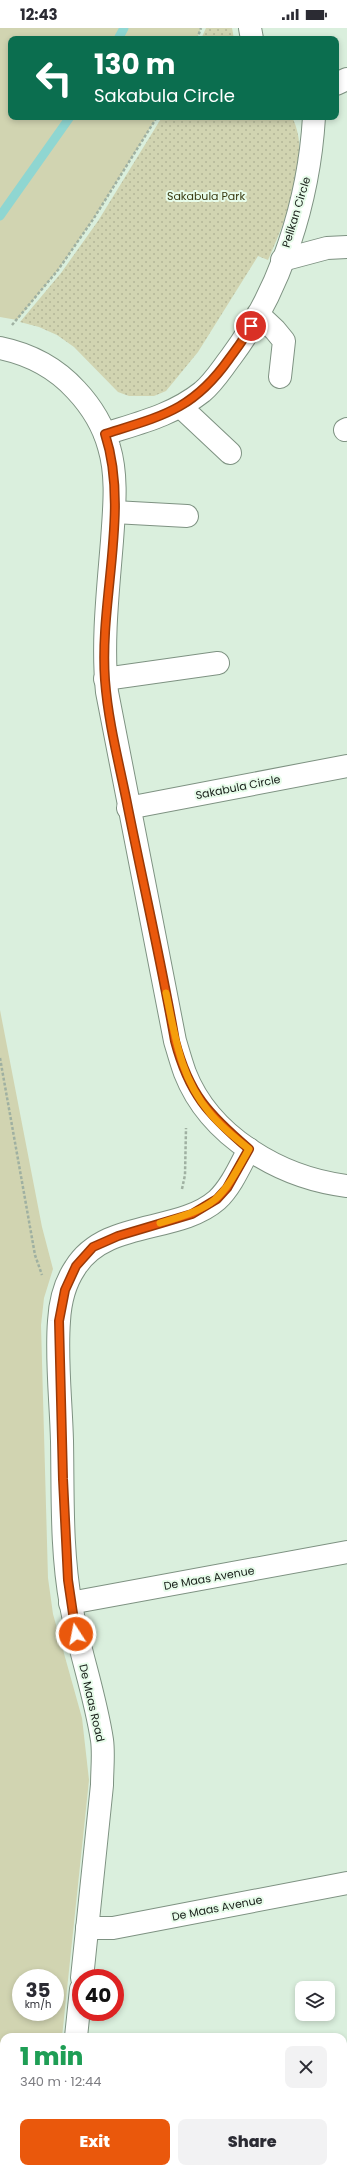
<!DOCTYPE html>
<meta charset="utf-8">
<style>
:root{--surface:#fff;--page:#f2f2f3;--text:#2b2b33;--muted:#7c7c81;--accent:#ea580c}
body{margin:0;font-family:Poppins,sans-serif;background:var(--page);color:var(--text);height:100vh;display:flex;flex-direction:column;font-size:15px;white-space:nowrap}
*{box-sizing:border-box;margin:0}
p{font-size:13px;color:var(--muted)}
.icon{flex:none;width:22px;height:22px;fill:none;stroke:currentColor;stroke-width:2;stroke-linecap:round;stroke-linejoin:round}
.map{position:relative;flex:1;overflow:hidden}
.panel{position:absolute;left:0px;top:2005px;width:347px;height:140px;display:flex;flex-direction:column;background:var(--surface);border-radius:12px 12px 0 0;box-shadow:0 2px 6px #0003}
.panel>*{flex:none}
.guide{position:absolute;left:8px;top:8px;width:331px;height:84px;border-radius:8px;box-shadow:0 2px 6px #0003;background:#0b6e4f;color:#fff;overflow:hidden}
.controls{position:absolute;left:295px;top:1953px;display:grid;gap:8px}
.controls a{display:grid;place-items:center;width:40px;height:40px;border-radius:8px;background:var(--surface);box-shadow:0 2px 6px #0003;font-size:20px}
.speed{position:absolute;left:12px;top:1941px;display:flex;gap:8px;font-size:20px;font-weight:700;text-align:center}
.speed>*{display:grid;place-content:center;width:52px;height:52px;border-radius:50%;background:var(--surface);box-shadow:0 2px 6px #0003;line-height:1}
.speed small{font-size:10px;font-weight:400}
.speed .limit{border:6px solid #d22;background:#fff;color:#111}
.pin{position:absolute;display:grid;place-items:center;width:34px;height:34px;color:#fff;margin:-17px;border:2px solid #fff;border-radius:50%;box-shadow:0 1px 4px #0007}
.me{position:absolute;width:44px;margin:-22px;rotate:349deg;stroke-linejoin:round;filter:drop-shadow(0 0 3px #0008)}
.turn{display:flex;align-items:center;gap:14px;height:84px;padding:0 20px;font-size:18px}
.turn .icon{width:52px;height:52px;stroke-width:2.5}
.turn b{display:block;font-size:28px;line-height:34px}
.round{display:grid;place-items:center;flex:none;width:42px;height:42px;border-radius:8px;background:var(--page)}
.summary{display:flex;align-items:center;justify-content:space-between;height:68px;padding:0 20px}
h1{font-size:24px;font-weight:800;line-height:30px;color:#1e9e55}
.cta{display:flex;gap:8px;margin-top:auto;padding:8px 20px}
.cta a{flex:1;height:46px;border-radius:8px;background:var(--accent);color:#fff;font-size:16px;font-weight:800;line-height:46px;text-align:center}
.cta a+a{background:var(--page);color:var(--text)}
.status{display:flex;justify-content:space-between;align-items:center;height:28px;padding:0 20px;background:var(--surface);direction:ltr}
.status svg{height:11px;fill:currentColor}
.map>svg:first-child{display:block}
</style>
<div class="status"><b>12:43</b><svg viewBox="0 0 49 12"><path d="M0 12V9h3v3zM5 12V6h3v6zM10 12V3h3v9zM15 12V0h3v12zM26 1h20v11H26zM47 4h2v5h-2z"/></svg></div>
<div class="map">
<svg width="347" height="2145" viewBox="0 0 347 2145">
<defs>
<pattern id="park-dots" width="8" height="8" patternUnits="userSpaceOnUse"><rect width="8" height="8" fill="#d1d4b1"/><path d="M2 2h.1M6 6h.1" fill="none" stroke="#b3b698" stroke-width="1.8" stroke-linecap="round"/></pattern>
<pattern id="building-back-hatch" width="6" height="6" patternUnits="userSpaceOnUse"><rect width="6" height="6" fill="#465e56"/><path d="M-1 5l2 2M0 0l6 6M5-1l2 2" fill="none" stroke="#63766f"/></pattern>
</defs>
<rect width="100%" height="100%" fill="#daefdd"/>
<g fill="#d1d4b1" fill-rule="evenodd">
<polygon points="0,0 201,0 197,11 11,11 11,89 157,89 94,190 58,242 17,292 0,289"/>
<path d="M0,982L42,1199L53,1241L44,1270L41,1297L48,1550L53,1586L82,1690L89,1752L62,2009H4V2141H49V2145H0ZM21,1950H55V1984H21Z"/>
</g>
<g fill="url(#park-dots)">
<polygon points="206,0 232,0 234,11 201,11"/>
<path d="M162,89H292C313,130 285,193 268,232L258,228L198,324L166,363L154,368H129L118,364L74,319L57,307L39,299L20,294L61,245L98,193Z"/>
</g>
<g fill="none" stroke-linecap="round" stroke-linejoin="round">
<g stroke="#8fd6d1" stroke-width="9">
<polyline points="118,11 124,0"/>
<polyline points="0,188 70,89"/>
</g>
</g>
<polygon fill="url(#building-back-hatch)" points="124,2141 166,2141 166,2142 149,2145 125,2145"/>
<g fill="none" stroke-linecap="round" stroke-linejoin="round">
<defs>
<g id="minor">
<polyline points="250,0 252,11"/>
<polyline points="336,56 347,51"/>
<polyline points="282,232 327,220 347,219"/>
<polyline points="258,286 275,302 284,313 280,349"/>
<path d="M0,320C29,326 56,340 76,362C91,378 103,397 109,419C118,449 114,482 112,513C108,563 102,614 107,664L175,1013C178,1023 181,1034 185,1045C210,1109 281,1150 347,1158"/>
<polyline points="181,379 230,425"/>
<polyline points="345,402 347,401"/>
<path d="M105,406C139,395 173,387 202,364C214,354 221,342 231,329C281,262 309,173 314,89"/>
<polyline points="114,484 187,488"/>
<polyline points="105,651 218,635"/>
<polyline points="128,780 347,738"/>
<polyline points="70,1575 347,1524"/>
<polyline points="87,1900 113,1900 347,1855"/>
<path d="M82,1950L102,1757C102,1742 104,1726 102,1712C95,1666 79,1622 71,1577C61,1523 63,1467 62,1413C61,1373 56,1332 59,1293C60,1274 65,1255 75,1240C105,1191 178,1206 217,1172C231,1159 240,1138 249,1121"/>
<polyline points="76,2009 81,1961"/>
<polyline points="343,2111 347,2110"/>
<polyline points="63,2145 63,2141"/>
<polyline points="279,2145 280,2141"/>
</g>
</defs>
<use href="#minor" stroke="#7e9282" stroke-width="24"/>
<g stroke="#9fb0a1" stroke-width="2.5" stroke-dasharray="3 2" stroke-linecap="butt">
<polyline points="197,11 201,0"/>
<polyline points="12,297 58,242 94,190 157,89"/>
<polyline points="0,1030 35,1227 42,1247"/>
<polyline points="182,1161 185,1147 186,1100"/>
</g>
<use href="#minor" stroke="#fff" stroke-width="22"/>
</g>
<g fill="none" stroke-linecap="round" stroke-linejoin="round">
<defs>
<path id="route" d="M76,1606L68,1552L63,1451L59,1293L65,1262L76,1238L93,1219L118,1208L192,1186L217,1171L227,1160L249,1121C208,1086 189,1066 175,1013C161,932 142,851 126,770C118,731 108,692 105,652C99,572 130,482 105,406C162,388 193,382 229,331C237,320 245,310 251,298"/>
</defs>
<use href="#route" stroke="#983908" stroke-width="10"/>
<use href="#route" stroke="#ea580c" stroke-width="7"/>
<path stroke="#f59e0b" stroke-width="7" d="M160,1195C218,1178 220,1173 249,1121C235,1110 220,1098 209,1084C180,1049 175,1007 166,965"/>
</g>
<g text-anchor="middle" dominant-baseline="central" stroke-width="4" stroke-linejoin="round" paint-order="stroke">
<g font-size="11" fill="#38390f" stroke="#e7fcea">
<text x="206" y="168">Sakabula Park</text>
</g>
<g font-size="11" fill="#171e18" stroke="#e7fcea">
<text transform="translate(296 184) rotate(-73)">Pelikan Circle</text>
<text transform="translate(238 759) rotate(-11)">Sakabula Circle</text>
<text transform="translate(209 1550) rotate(-10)">De Maas Avenue</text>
<text transform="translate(92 1675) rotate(77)">De Maas Road</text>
<text transform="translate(217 1880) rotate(-11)">De Maas Avenue</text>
</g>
</g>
</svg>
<div class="controls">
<a><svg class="icon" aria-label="layers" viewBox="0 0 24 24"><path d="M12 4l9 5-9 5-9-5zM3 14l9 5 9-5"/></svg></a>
</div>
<div class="speed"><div>35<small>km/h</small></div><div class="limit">40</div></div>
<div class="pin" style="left:251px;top:298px;background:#d93025"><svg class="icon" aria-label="arrive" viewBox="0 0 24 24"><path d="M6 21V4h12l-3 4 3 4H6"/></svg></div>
<svg class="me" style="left:76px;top:1606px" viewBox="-20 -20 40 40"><circle r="17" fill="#ea580c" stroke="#fff" stroke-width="3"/><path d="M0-11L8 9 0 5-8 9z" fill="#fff"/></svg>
<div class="guide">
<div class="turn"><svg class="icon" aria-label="left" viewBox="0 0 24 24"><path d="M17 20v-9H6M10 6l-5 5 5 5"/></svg><div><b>130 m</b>Sakabula Circle</div></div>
</div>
<section class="panel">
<div class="summary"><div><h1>1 min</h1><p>340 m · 12:44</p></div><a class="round"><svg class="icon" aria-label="close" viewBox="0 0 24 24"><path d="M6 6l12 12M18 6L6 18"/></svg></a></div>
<div class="cta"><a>Exit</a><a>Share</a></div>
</section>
</div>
